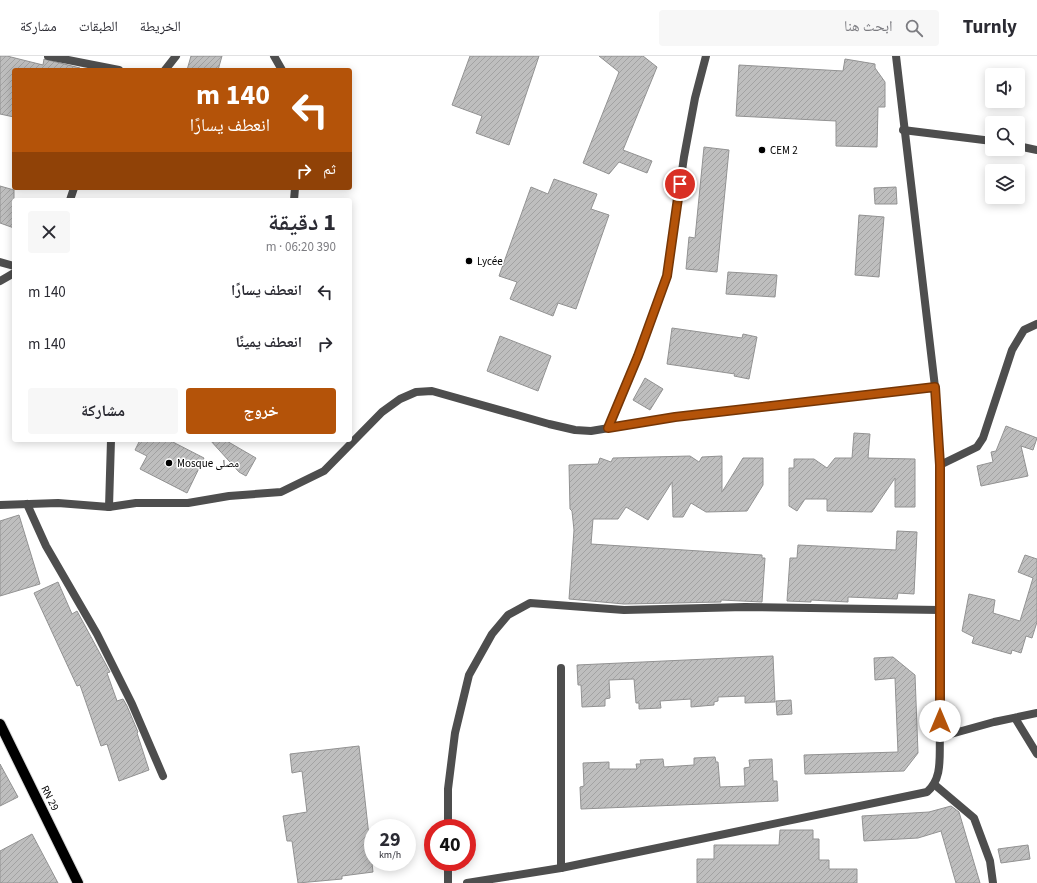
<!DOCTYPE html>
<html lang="ar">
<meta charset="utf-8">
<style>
:root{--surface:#fff;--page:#f7f7f7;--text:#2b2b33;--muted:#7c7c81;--line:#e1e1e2;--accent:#b45309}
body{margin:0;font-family:"Source Sans 3","Noto Naskh Arabic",sans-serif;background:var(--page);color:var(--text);direction:rtl;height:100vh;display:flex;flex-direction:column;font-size:15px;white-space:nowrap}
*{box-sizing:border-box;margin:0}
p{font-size:13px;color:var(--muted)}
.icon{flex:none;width:22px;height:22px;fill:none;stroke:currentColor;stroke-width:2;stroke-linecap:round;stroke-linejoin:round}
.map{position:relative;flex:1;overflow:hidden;direction:ltr}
.side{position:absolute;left:12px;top:142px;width:340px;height:244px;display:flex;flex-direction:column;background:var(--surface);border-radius:4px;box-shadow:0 2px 10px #0003;direction:rtl}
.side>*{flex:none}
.hud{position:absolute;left:12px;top:12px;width:340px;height:122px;border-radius:4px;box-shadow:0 2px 10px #0003;direction:rtl;background:#b45309;color:#fff;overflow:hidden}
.controls{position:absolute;left:985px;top:12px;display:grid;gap:8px}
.controls a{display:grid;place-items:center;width:40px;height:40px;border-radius:4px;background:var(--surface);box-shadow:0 2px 10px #0003;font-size:20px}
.speed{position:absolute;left:364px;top:763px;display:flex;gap:8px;font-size:20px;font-weight:700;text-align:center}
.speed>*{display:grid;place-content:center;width:52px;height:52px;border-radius:50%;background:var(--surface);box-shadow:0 2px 10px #0003;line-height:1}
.speed small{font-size:10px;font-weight:400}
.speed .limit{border:6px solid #d22;background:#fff;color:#111}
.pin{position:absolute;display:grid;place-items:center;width:34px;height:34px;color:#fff;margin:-17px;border:2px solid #fff;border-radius:50%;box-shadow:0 1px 4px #0007}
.me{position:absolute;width:44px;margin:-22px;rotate:0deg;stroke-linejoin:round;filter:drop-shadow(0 0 3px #0008)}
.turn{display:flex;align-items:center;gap:14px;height:84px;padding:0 16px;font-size:18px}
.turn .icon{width:52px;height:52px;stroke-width:2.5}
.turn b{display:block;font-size:28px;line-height:34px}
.then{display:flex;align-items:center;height:38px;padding:0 16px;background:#0003;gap:8px;font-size:15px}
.round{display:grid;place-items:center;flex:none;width:42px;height:42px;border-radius:4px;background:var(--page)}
.summary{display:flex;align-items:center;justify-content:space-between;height:68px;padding:0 16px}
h1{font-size:24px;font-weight:700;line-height:30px}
.action{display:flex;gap:8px;margin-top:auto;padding:8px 16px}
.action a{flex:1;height:46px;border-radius:4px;background:var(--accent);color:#fff;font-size:16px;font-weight:700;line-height:46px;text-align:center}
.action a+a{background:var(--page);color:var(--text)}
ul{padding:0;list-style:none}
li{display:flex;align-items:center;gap:12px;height:52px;padding:0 16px}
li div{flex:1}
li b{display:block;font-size:15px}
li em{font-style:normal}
header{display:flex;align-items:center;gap:24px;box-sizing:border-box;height:56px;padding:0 20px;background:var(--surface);border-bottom:1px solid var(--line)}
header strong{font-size:19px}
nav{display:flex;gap:22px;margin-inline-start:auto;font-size:14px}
.search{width:280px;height:36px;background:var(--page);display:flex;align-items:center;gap:10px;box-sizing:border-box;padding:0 14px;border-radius:4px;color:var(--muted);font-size:15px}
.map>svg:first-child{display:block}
</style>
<header>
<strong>Turnly</strong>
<div class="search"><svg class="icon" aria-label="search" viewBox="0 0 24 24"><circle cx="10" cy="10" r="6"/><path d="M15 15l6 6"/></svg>ابحث هنا</div>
<nav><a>الخريطة</a><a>الطبقات</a><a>مشاركة</a></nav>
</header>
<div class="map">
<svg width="1037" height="827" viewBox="0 0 1037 827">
<defs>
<pattern id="building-hatch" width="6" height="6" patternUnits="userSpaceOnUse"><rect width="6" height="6" fill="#bebebe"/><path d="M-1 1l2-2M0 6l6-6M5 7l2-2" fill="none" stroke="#a2a2a2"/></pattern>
</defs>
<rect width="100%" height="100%" fill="#fff"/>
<g fill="url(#building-hatch)" stroke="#929292">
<polygon points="0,0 7,0 43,9 44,3 80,12 80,14 14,14 14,61 0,58"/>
<polygon points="191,0 222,0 218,14 187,14"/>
<polygon points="470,0 539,0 509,89 476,77 482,60 452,49"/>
<polygon points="599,0 643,0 657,11 623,94 652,105 647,117 619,106 609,118 583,107 619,16"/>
<polygon points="845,3 875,8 875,12 885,26 885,51 878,51 877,91 836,90 836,65 736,60 739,9 843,15"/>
<polygon points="704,91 729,94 717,216 686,213 689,181 695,182"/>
<polygon points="554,123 597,138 591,153 609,159 576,253 558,247 553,260 510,243 517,226 499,220 531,131 548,138"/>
<polygon points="0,130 14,134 14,172 0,167"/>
<polygon points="896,131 897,148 875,148 874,132"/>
<polygon points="859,159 884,161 879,221 855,219"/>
<polygon points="728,216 777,219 775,241 726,238"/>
<polygon points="672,272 742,282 743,278 757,281 749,323 734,320 735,318 667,308"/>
<polygon points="500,280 551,300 538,335 487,315"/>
<polygon points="645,322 663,333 650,354 633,344"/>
<polygon points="1006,370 1037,382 1033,394 1021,390 1028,420 981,430 977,410 993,406 991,396 996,395"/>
<polygon points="854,377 870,378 868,402 915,403 915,451 895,451 895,422 872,456 827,455 827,443 805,443 797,455 789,450 789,412 794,412 794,403 814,403 827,412 835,402 852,402"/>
<polygon points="140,384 169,384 204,402 187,437 140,413 147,400 135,394"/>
<polygon points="210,384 225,384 256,402 246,420 239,416"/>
<polygon points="690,400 699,406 702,401 722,400 722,436 743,402 763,402 763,429 747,455 706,456 691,447 683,461 673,461 672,426 648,464 626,451 618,463 593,463 591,488 762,499 762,502 765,502 762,546 721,544 721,546 624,548 569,543 574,474 572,455 570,453 569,409 598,408 600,402 611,406 613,402"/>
<polygon points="19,459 40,528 0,540 0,465"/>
<polygon points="897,475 917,476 914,538 898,537 897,543 848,541 848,546 811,544 811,546 787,545 790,502 797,502 798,489 896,494"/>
<polygon points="1025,499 1037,503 1037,566 1032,582 1026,580 1021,597 1012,594 1011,598 972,587 974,581 962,575 969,538 995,544 993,557 1020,565 1033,522 1018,516"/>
<polygon points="58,526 72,558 77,555 110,616 107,617 117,645 123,643 127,650 138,676 137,677 149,714 119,725 107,688 101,690 80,629 77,630 34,537"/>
<polygon points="773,600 775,646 745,647 745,640 718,641 718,645 714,646 714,649 691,651 691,643 660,645 661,652 639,653 639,647 636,647 634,623 609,624 610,642 605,643 605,650 582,651 581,629 578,629 577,609"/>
<polygon points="893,601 915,619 918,697 904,715 805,718 804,699 898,696 895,622 875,624 874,602"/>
<polygon points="791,644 792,658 777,659 776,645"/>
<polygon points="359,690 373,816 342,820 342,823 298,827 292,785 287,785 283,760 307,756 302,715 292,717 290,698"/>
<polygon points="715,701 716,706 718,706 720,731 745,730 744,712 750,711 749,704 772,703 773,725 777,725 778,745 581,753 580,731 584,730 583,707 609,706 609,713 637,713 636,708 641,708 640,704 663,703 664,711 694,709 694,702"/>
<polygon points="0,708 18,741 0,750"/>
<polygon points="951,750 959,756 980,827 956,827 941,775 918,782 864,785 862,760 929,756"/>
<polygon points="780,774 813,774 813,783 819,783 819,804 829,804 829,813 857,813 857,827 697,827 697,803 714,803 714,789 779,789"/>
<polygon points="32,778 58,827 0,827 0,795"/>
<polygon points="1028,789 1030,803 1001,807 998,793"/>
</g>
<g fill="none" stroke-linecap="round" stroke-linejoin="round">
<defs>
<polyline id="primary" points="0,668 78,827"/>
</defs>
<use href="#primary" stroke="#dbdbdb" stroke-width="12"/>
<g stroke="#4e4e4e" stroke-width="8">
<polyline points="48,0 119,14"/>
<polyline points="274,0 282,14"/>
<polyline points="165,14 176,0"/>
<polyline points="903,74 992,85"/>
<polyline points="1018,90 1037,94"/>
<polyline points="70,144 74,132"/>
<polyline points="294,144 295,132"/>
<polyline points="0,206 14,210"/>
<polyline points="0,225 14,217"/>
<polyline points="608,372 638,300 667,220 684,101 695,42 706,0"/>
<polyline points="940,409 977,391 983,382 1012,294 1024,274 1037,268"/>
<polyline points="27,448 46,490 97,578 132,648 163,720"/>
<polyline points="0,449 58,447 109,451 136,447 188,447 229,440 281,436 324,415 382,356 400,343 416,336 432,335 549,368 575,374 591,375 675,361 935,331"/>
<polyline points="109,451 111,384"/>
<polyline points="1015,662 1037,698"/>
<polyline points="940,681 994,666 1037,657"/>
<polyline points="935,729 974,762 990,805 993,827"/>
<polyline points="448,772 448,733 455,677 469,619 492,578 508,559 530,547 624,554 745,551 940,554"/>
<polyline points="448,806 448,827"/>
<polyline points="561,812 561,612"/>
</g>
<path stroke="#4e4e4e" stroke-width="8" d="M467,827L561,812L927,736C943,722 939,701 940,681V409L935,331L896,0"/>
<use href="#primary" stroke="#000" stroke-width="10"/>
</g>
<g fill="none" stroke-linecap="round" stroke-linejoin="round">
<defs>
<polyline id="route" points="680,128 667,220 638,300 608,372 675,361 935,331 940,409 940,665"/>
</defs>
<use href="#route" stroke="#753606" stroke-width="10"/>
<use href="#route" stroke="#b45309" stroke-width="7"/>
</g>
<g fill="#000" stroke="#fff" stroke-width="1.5">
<circle cx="762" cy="94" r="4"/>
<circle cx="469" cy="205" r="4"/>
<circle cx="169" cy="407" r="4"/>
</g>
<g text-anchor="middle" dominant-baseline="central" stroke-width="3" stroke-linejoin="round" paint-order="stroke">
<g font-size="11" fill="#000" stroke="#fff" text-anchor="start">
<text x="770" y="94">CEM 2</text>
<text x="477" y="205">Lycée</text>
<text x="177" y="407">Mosque مصلى</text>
</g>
<g font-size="11" fill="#000" stroke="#fff">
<text transform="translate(50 742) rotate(64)">RN 29</text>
</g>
</g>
</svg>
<div class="controls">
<a><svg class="icon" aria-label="sound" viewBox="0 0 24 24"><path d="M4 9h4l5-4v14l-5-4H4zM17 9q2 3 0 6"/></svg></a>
<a><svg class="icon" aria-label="search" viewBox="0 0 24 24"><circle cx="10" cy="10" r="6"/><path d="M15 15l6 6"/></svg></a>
<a><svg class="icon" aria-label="layers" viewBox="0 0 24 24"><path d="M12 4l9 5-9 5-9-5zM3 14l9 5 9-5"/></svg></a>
</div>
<div class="speed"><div>29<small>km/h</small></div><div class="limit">40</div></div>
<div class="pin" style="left:680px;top:128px;background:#d93025"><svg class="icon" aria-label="arrive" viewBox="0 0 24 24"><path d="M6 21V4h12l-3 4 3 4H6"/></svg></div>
<svg class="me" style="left:940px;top:665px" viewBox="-20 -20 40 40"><circle r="19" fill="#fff"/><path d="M0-13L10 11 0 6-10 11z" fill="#b45309"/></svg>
<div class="hud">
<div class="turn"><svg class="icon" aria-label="left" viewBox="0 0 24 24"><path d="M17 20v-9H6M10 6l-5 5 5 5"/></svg><div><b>140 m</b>انعطف يسارًا</div></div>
<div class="then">ثم<svg class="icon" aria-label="right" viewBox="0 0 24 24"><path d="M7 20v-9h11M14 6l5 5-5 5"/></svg></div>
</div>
<section class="side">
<div class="summary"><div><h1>1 دقيقة</h1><p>390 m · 06:20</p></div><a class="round"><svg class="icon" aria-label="close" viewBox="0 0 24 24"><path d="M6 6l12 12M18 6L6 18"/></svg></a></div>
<ul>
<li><svg class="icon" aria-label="left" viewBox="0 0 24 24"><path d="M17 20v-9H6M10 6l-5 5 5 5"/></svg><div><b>انعطف يسارًا</b></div><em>140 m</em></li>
<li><svg class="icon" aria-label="right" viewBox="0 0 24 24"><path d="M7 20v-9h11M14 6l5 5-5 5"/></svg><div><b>انعطف يمينًا</b></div><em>140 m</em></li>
</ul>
<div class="action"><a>خروج</a><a>مشاركة</a></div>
</section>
</div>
